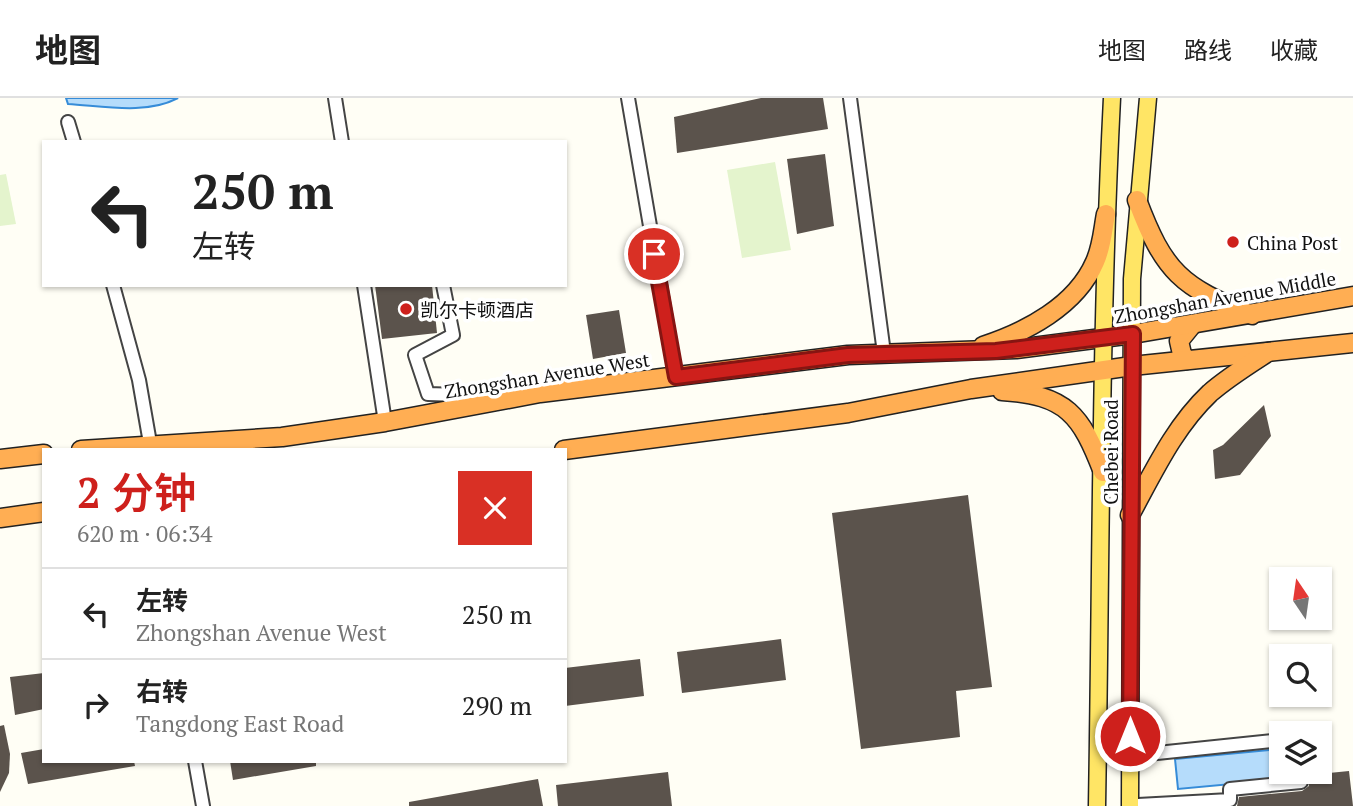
<!DOCTYPE html>
<html lang="zh">
<meta charset="utf-8">
<style>
:root{--surface:#fff;--page:#f2f2f2;--text:#222;--muted:#767676;--line:#e0e0e0;--accent:#ce201c}
body{margin:0;font-family:"PT Serif","Noto Sans SC",serif;background:var(--page);color:var(--text);height:100vh;display:flex;flex-direction:column;font-size:26px;white-space:nowrap}
*{box-sizing:border-box;margin:0}
p{font-size:23px;color:var(--muted)}
.icon{flex:none;width:38px;height:38px;fill:none;stroke:currentColor;stroke-width:2;stroke-linecap:round;stroke-linejoin:round}
.map{position:relative;flex:1;overflow:hidden}
.panel{position:absolute;left:42px;top:350px;width:525px;height:315px;display:flex;flex-direction:column;background:var(--surface);border-radius:0px;box-shadow:0 2px 5px #0004}
.panel>*{flex:none}
.hud{position:absolute;left:42px;top:42px;width:525px;height:147px;border-radius:0px;box-shadow:0 2px 5px #0004;background:#fff;color:var(--text);overflow:hidden}
.needle{width:46px;rotate:347deg}
.controls{position:absolute;left:1269px;top:469px;display:grid;gap:14px}
.controls a{display:grid;place-items:center;width:63px;height:63px;border-radius:0px;background:var(--surface);box-shadow:0 2px 5px #0004;font-size:35px}
.pin{position:absolute;display:grid;place-items:center;width:60px;height:60px;color:#fff;margin:-30px;border:4px solid #fff;border-radius:50%;box-shadow:0 2px 7px #0007}
.me{position:absolute;width:77px;margin:-38px;rotate:0deg;stroke-linejoin:round;filter:drop-shadow(0 0 5px #0008)}
.turn{display:flex;align-items:center;gap:24px;height:147px;padding:0 35px;font-size:32px}
.turn .icon{width:91px;height:91px;stroke-width:2.5}
.turn b{display:block;font-size:49px;line-height:60px}
.round{display:grid;place-items:center;flex:none;width:74px;height:74px;border-radius:0px;background:var(--page)}
.headline{display:flex;align-items:center;justify-content:space-between;height:119px;padding:0 35px}
h1{font-size:42px;font-weight:600;line-height:52px;color:var(--accent)}
ul{padding:0;list-style:none}
li{display:flex;align-items:center;gap:21px;height:91px;padding:0 35px;border-top:2px solid var(--line)}
li div{flex:1}
li b{display:block;font-size:26px}
li em{font-style:normal}
header{display:flex;align-items:center;gap:42px;box-sizing:border-box;height:98px;padding:0 35px;background:var(--surface);border-bottom:2px solid var(--line)}
header strong{font-size:33px}
nav{display:flex;gap:38px;margin-inline-start:auto;font-size:24px}
.map>svg:first-child{display:block}
</style>
<header>
<strong>地图</strong>
<nav><a>地图</a><a>路线</a><a>收藏</a></nav>
</header>
<div class="map">
<svg width="1353" height="708" viewBox="0 0 1353 708">
<rect width="100%" height="100%" fill="#fffef5"/>
<g fill="#e4f4cd">
<polygon points="775,64 791,152 742,160 727,72"/>
<polygon points="6,76 16,126 0,128 0,77"/>
</g>
<g fill="#b5dcfb" stroke="#368cd8" stroke-width="2">
<path d="M66,0H178C146,17 103,8 68,6Z"/>
<polygon points="1281,651 1281,674 1294,674 1295,680 1178,691 1175,661"/>
</g>
<g fill="#5b534c">
<polygon points="761,0 823,0 828,31 677,55 674,19"/>
<polygon points="825,56 834,128 797,136 787,61"/>
<polygon points="375,187 432,187 437,235 382,241"/>
<polygon points="619,212 626,255 593,261 586,217"/>
<polygon points="1264,307 1271,338 1240,377 1215,381 1213,352 1223,347"/>
<polygon points="968,397 992,589 956,593 960,639 861,651 832,415"/>
<polygon points="781,541 786,582 682,595 677,554"/>
<polygon points="640,561 644,598 565,608 565,570"/>
<polygon points="44,575 44,611 15,617 10,579"/>
<polygon points="4,627 10,656 9,675 0,694 0,628"/>
<polygon points="44,651 44,663 134,663 135,668 28,686 21,655"/>
<polygon points="230,663 316,663 316,668 233,682"/>
<polygon points="1349,673 1353,708 1237,708 1239,699 1302,693 1309,688 1309,677"/>
<polygon points="668,674 672,708 558,708 556,687"/>
<polygon points="538,681 543,708 409,708 409,704"/>
</g>
<g fill="none" stroke-linecap="round" stroke-linejoin="round">
<defs>
<g id="minor">
<polyline points="335,0 342,44"/>
<polyline points="628,0 676,279"/>
<polyline points="850,0 884,255"/>
<polyline points="68,24 74,44"/>
<polyline points="113,187 139,282 150,345"/>
<polyline points="364,187 385,324"/>
<polyline points="443,187 453,237 415,257 428,296 460,297 466,308"/>
<polyline points="1138,657 1281,642"/>
<polyline points="195,663 203,708"/>
<polyline points="1138,707 1230,702 1230,691 1301,684 1300,674"/>
</g>
<g id="major">
<path d="M1097,708C1101,472 1100,236 1112,0"/>
<polyline points="1130,708 1132,181 1148,0"/>
</g>
<g id="highway">
<path d="M1137,102C1164,174 1181,189 1252,217"/>
<path d="M983,248C1026,234 1076,208 1095,164C1102,149 1103,132 1106,116"/>
<polyline points="1187,262 1182,256 1179,243 1192,227"/>
<path d="M1002,293C1067,297 1081,317 1103,374"/>
<polyline points="81,352 282,339 385,324 540,295 848,257 1016,251 1133,236 1353,198"/>
<polyline points="564,352 848,315 971,291 1132,268 1353,245"/>
<polyline points="0,361 44,356"/>
<path d="M1130,417C1153,375 1174,329 1210,295C1227,280 1248,267 1268,254"/>
<polyline points="0,420 44,414"/>
</g>
</defs>
<use href="#minor" stroke="#444" stroke-width="16"/>
<use href="#major" stroke="#222" stroke-width="19"/>
<use href="#highway" stroke="#222" stroke-width="21"/>
<use href="#minor" stroke="#fff" stroke-width="12"/>
<use href="#major" stroke="#ffe565" stroke-width="16"/>
<use href="#highway" stroke="#ffae53" stroke-width="18"/>
</g>
<g fill="none" stroke-linecap="round" stroke-linejoin="round">
<defs>
<polyline id="route" points="654,156 676,279 848,257 996,253 1133,236 1130,638"/>
</defs>
<use href="#route" stroke="#861512" stroke-width="18"/>
<use href="#route" stroke="#ce201c" stroke-width="12"/>
</g>
<g fill="#ce201c" stroke="#fff" stroke-width="2.5">
<circle cx="1233" cy="144" r="7"/>
<circle cx="406" cy="211" r="7"/>
</g>
<g text-anchor="middle" dominant-baseline="central" stroke-width="7" stroke-linejoin="round" paint-order="stroke">
<g font-size="19" fill="#111" stroke="#fff" text-anchor="start">
<text x="1247" y="144">China Post</text>
<text x="420" y="211">凯尔卡顿酒店</text>
</g>
<g font-size="19" fill="#111" stroke="#fff">
<text transform="translate(1225 199) rotate(-10)">Zhongshan Avenue Middle</text>
<text transform="translate(547 277) rotate(-9)">Zhongshan Avenue West</text>
<text transform="translate(1110 354) rotate(-90)">Chebei Road</text>
</g>
</g>
</svg>
<div class="controls">
<a><svg class="needle" viewBox="-14 -14 28 28"><path d="M0-13l5 13h-10z" fill="#e53935"/><path d="M0 13l5-13h-10z" fill="#767676"/></svg></a>
<a><svg class="icon" aria-label="search" viewBox="0 0 24 24"><circle cx="10" cy="10" r="6"/><path d="M15 15l6 6"/></svg></a>
<a><svg class="icon" aria-label="layers" viewBox="0 0 24 24"><path d="M12 4l9 5-9 5-9-5zM3 14l9 5 9-5"/></svg></a>
</div>
<div class="pin" style="left:654px;top:156px;background:#d93025"><svg class="icon" aria-label="arrive" viewBox="0 0 24 24"><path d="M6 21V4h12l-3 4 3 4H6"/></svg></div>
<svg class="me" style="left:1130px;top:638px" viewBox="-20 -20 40 40"><circle r="17" fill="#ce201c" stroke="#fff" stroke-width="3"/><path d="M0-11L8 9 0 5-8 9z" fill="#fff"/></svg>
<div class="hud">
<div class="turn"><svg class="icon" aria-label="left" viewBox="0 0 24 24"><path d="M17 20v-9H6M10 6l-5 5 5 5"/></svg><div><b>250 m</b>左转</div></div>
</div>
<section class="panel">
<div class="headline"><div><h1>2 分钟</h1><p>620 m · 06:34</p></div><a class="round" style="background:#d93025;color:#fff"><svg class="icon" aria-label="close" viewBox="0 0 24 24"><path d="M6 6l12 12M18 6L6 18"/></svg></a></div>
<ul>
<li><svg class="icon" aria-label="left" viewBox="0 0 24 24"><path d="M17 20v-9H6M10 6l-5 5 5 5"/></svg><div><b>左转</b><p>Zhongshan Avenue West</p></div><em>250 m</em></li>
<li><svg class="icon" aria-label="right" viewBox="0 0 24 24"><path d="M7 20v-9h11M14 6l5 5-5 5"/></svg><div><b>右转</b><p>Tangdong East Road</p></div><em>290 m</em></li>
</ul>
</section>
</div>
